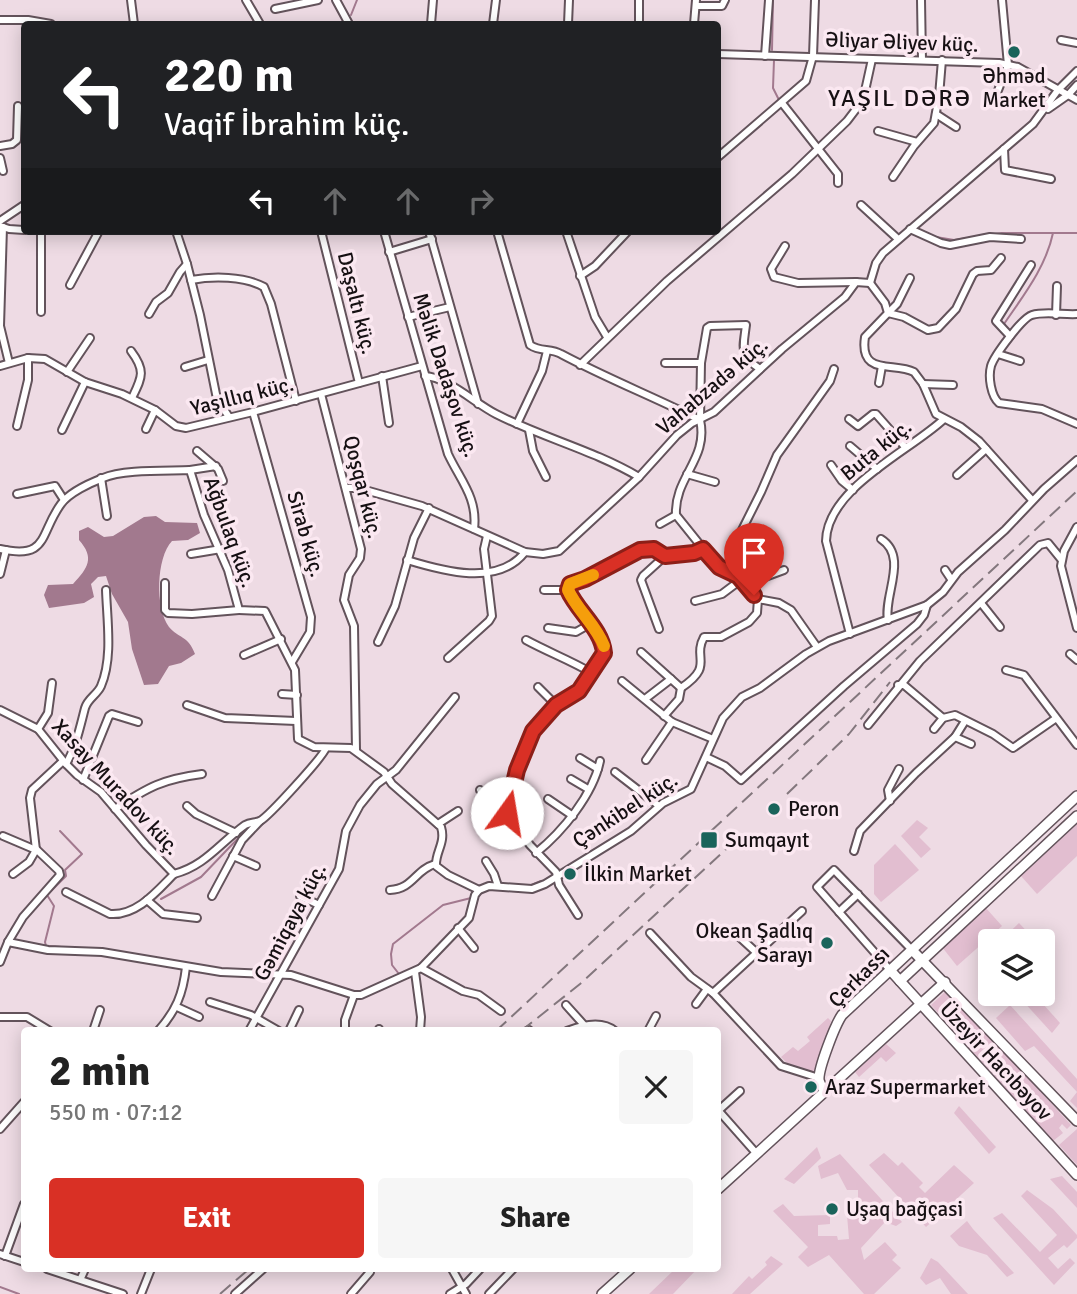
<!DOCTYPE html>
<meta charset="utf-8">
<style>
:root{--surface:#fff;--page:#f6f6f6;--text:#222;--muted:#767676;--accent:#d93025}
body{margin:0;font-family:Signika,sans-serif;background:var(--page);color:var(--text);height:100vh;display:flex;flex-direction:column;font-size:26px;white-space:nowrap}
*{box-sizing:border-box;margin:0}
p{font-size:23px;color:var(--muted)}
.icon{flex:none;width:38px;height:38px;fill:none;stroke:currentColor;stroke-width:2;stroke-linecap:round;stroke-linejoin:round}
.map{position:relative;flex:1;overflow:hidden}
.side{position:absolute;left:21px;top:1027px;width:700px;height:245px;display:flex;flex-direction:column;background:var(--surface);border-radius:7px;box-shadow:0 4px 18px #0003}
.side>*{flex:none}
.banner{position:absolute;left:21px;top:21px;width:700px;height:214px;border-radius:7px;box-shadow:0 4px 18px #0003;background:#202124;color:#fff;overflow:hidden}
.controls{position:absolute;left:978px;top:929px;display:grid;gap:14px}
.controls a{display:grid;place-items:center;width:77px;height:77px;border-radius:7px;background:var(--surface);box-shadow:0 4px 18px #0003;font-size:35px}
.pin{position:absolute;display:grid;place-items:center;width:60px;height:60px;color:#fff;margin:-72px -30px;border-radius:50% 50% 50% 0;rotate:-45deg;box-shadow:0 0 7px #0007}
.pin .icon{rotate:45deg}
.me{position:absolute;width:77px;margin:-38px;rotate:13deg;stroke-linejoin:round;filter:drop-shadow(0 0 5px #0008)}
.turn{display:flex;align-items:center;gap:24px;height:147px;padding:0 28px;font-size:32px}
.turn .icon{width:91px;height:91px;stroke-width:2.5}
.turn b{display:block;font-size:49px;line-height:60px}
.lanes{display:flex;align-items:center;height:66px;padding:0 28px;background:#0003;justify-content:center;gap:35px;direction:ltr}
.lanes .off{opacity:.35}
.round{display:grid;place-items:center;flex:none;width:74px;height:74px;border-radius:7px;background:var(--page)}
.head{display:flex;align-items:center;justify-content:space-between;height:119px;padding:0 28px}
h1{font-size:42px;font-weight:700;line-height:52px}
.action{display:flex;gap:14px;margin-top:auto;padding:14px 28px}
.action a{flex:1;height:80px;border-radius:7px;background:var(--accent);color:#fff;font-size:28px;font-weight:700;line-height:80px;text-align:center}
.action a+a{background:var(--page);color:var(--text)}
.map>svg:first-child{display:block}
</style>
<div class="map">
<svg width="1077" height="1294" viewBox="0 0 1077 1294">
<rect width="100%" height="100%" fill="#eedbe4"/>
<g fill="#e2bed0">
<polygon points="917,820 928,828 919,837 931,849 921,858 901,836"/>
<polygon points="1077,824 1077,856 1037,894 1021,876"/>
<polygon points="895,844 919,870 881,902 874,894 874,865"/>
<polygon points="985,907 1002,926 957,966 942,947"/>
<polygon points="1019,923 1036,941 999,941 1000,941"/>
<polygon points="947,990 1071,1125 1067,1129 1062,1124 1059,1128 1063,1133 1053,1141 931,1005"/>
<polygon points="1029,994 1034,994 1060,1023 1052,1033 1022,1000"/>
<polygon points="1010,1005 1077,1079 1077,1108 1070,1101 1077,1092 1034,1046 1025,1051 996,1018"/>
<polygon points="828,1018 831,1021 816,1074 790,1066 781,1057 793,1047 798,1051 810,1041 807,1037"/>
<polygon points="886,1044 896,1053 886,1062 881,1057 859,1077 855,1072"/>
<polygon points="959,1106 996,1147 989,1154 954,1113"/>
<polygon points="1077,1129 1077,1165 1059,1145"/>
<polygon points="817,1147 821,1158 794,1184 784,1179"/>
<polygon points="884,1153 898,1166 902,1162 923,1183 919,1187 925,1193 954,1165 974,1183 926,1227 869,1165"/>
<polygon points="840,1154 902,1222 896,1226 885,1222 861,1248 864,1260 885,1242 897,1255 892,1260 901,1268 874,1294 864,1294 829,1255 808,1267 798,1257 808,1247 773,1211 783,1204 794,1216 830,1215 830,1224 818,1225 818,1236 837,1236 838,1240 849,1239 847,1215 858,1215 858,1190 847,1190 838,1173 821,1179 818,1166"/>
<polygon points="1062,1176 1077,1192 1077,1208 1050,1179"/>
<polygon points="1027,1190 1053,1209 1077,1235 1077,1238 1067,1248 1064,1245 1048,1258 1058,1269 1070,1258 1075,1263 1054,1285 993,1218 1002,1213 1040,1252 1057,1235 1021,1196"/>
<polygon points="967,1221 973,1229 1014,1273 1007,1277 987,1255 959,1246 950,1236"/>
<polygon points="771,1256 783,1264 750,1294 732,1294 749,1276 752,1279 767,1265 765,1262"/>
<polygon points="931,1258 938,1262 968,1294 951,1294 940,1278 926,1285 920,1278"/>
<polygon points="675,1269 697,1269 673,1294 649,1294"/>
</g>
<path fill="#a2798e" d="M156,516L165,522L197,523L200,533L188,540L172,541C156,558 155,608 169,627C179,639 188,635 195,654L181,663L169,666L158,684L144,685L132,649L128,622L112,594L106,576L98,577L91,584L94,597L84,603L49,608L44,595L48,585L73,584C88,568 95,558 79,540V531L88,527L104,537L113,536L144,517Z"/>
<g fill="none" stroke-linecap="round" stroke-linejoin="round">
<g stroke="#a2798e" stroke-width="2">
<polyline points="351,15 357,0"/>
<polyline points="772,50 773,0"/>
<polyline points="774,60 773,88 779,100"/>
<polyline points="936,237 954,240 1002,233 1077,233"/>
<path d="M1004,324C1023,296 1046,267 1053,233"/>
<polyline points="60,831 82,854 65,870 66,876 47,895 54,906 45,942 46,946 61,947"/>
<polyline points="479,886 494,883"/>
<polyline points="529,886 541,881"/>
<polyline points="161,899 201,877 246,830"/>
<polyline points="399,974 392,965 391,954 393,944 443,905 471,898"/>
<polyline points="0,1287 19,1294"/>
</g>
<defs>
<g id="street">
<polyline points="131,0 134,24"/>
<polyline points="246,0 260,24"/>
<polyline points="336,0 349,24"/>
<polyline points="921,0 922,60"/>
<polyline points="696,6 722,6 725,0"/>
<polyline points="275,9 318,0"/>
<polyline points="0,20 28,20 51,24"/>
<polyline points="431,24 433,0"/>
<polyline points="493,24 496,0"/>
<polyline points="568,24 569,0"/>
<polyline points="639,24 639,0"/>
<polyline points="694,24 696,0"/>
<polyline points="1061,40 1077,43"/>
<polyline points="718,54 999,63 1018,67 1077,100"/>
<polyline points="765,56 769,0"/>
<polyline points="782,103 838,174 838,183"/>
<polyline points="993,103 1008,65 1002,0"/>
<polyline points="1048,109 1068,95 1077,85"/>
<polyline points="936,114 956,127"/>
<polyline points="878,131 917,142"/>
<polyline points="0,146 12,144 17,140 18,106"/>
<polyline points="1004,149 1005,170 1051,179"/>
<polyline points="718,157 806,81 813,56 815,0"/>
<polyline points="0,158 3,171"/>
<polyline points="893,177 914,146 934,123 939,96 942,60"/>
<polyline points="861,205 898,239"/>
<polyline points="0,221 24,205"/>
<polyline points="0,226 9,229 24,230"/>
<polyline points="3,227 0,326 9,363"/>
<polyline points="910,229 941,243 950,245 990,237 1021,239"/>
<polyline points="176,231 187,264 200,315 217,399 229,417"/>
<polyline points="321,231 359,383"/>
<path d="M384,231L448,454C460,480 478,498 474,529"/>
<polyline points="429,231 478,404"/>
<path d="M497,231L530,345C540,352 551,348 561,354C606,378 654,397 700,420C709,459 674,477 676,515L713,561L724,570L738,576L758,599L779,603L791,610L817,647"/>
<polyline points="566,231 595,317 607,337"/>
<polyline points="785,246 771,269 774,277 798,283 856,282"/>
<polyline points="389,252 432,239"/>
<polyline points="580,276 595,266 628,231"/>
<path d="M191,280C213,276 244,276 264,287L271,304L296,401"/>
<path d="M870,283L885,303L888,313L865,337C859,376 893,362 914,372L923,384L936,414L961,427L979,441L1032,500"/>
<polyline points="70,285 99,231"/>
<polyline points="41,312 41,231"/>
<polyline points="888,313 904,317 928,330 938,328 956,309 973,274 977,271 991,270 1001,258"/>
<polyline points="888,313 897,304 910,278"/>
<polyline points="149,314 156,302 168,293 180,272 187,264"/>
<path d="M1077,314C1064,315 1045,311 1032,315C1022,318 994,356 991,366C988,377 991,396 999,403L1042,409L1077,424"/>
<polyline points="1056,315 1057,286"/>
<polyline points="408,317 450,307"/>
<polyline points="1010,336 996,321 1031,265"/>
<path d="M131,351C146,371 142,377 132,398"/>
<polyline points="998,354 1020,361"/>
<polyline points="665,363 701,363"/>
<polyline points="580,365 667,281 792,174 847,121 863,100 872,59"/>
<polyline points="0,366 28,358 45,359 85,382 122,394 155,410 176,426 186,428 253,412 422,366"/>
<polyline points="185,367 208,360"/>
<polyline points="67,372 90,338"/>
<polyline points="382,376 389,423"/>
<path d="M425,376C447,377 476,404 496,414C543,438 593,450 639,477"/>
<polyline points="879,383 882,366"/>
<polyline points="923,384 953,385"/>
<polyline points="321,394 361,549 360,558 349,575 344,600 354,626 356,750"/>
<polyline points="253,412 311,617 310,632 292,662"/>
<polyline points="849,419 858,426 873,414 876,414 905,447"/>
<path d="M700,420L701,363L707,328L710,326L746,325C743,349 739,355 760,369"/>
<polyline points="517,424 542,371 547,351"/>
<polyline points="17,426 28,380 28,358"/>
<polyline points="146,429 155,410"/>
<polyline points="62,430 85,382"/>
<polyline points="529,430 533,451 546,477"/>
<polyline points="850,446 877,469"/>
<polyline points="197,451 218,469 223,481"/>
<polyline points="831,465 842,481 853,490"/>
<polyline points="190,470 216,466"/>
<polyline points="687,474 715,482"/>
<polyline points="957,475 986,449"/>
<polyline points="101,478 107,516"/>
<polyline points="347,488 358,488 422,506 525,552 543,554 559,551 639,477 677,435 692,423 714,412 782,349 845,297 856,282 870,283 876,263 883,253 1033,124 1058,90 1077,71"/>
<polyline points="17,494 55,486 64,500"/>
<polyline points="660,524 676,515"/>
<polyline points="1077,527 1064,551 1061,566 1077,628"/>
<path d="M881,539C909,557 883,596 888,620"/>
<path d="M0,549C49,560 39,534 61,504C69,493 90,483 103,478C123,469 167,471 190,470L204,515L228,570L239,610L265,611L295,670L298,739L314,747L351,748L384,772L392,784L441,827C446,843 435,852 436,866L448,875L479,890"/>
<polyline points="191,554 221,549"/>
<path d="M407,560C443,571 498,587 525,552"/>
<polyline points="945,570 951,579"/>
<polyline points="732,573 739,536 761,492 777,455 830,381 834,369"/>
<polyline points="0,574 6,550"/>
<polyline points="165,583 165,610 168,613 192,614 239,610"/>
<polyline points="746,584 784,570"/>
<polyline points="544,590 567,590"/>
<polyline points="695,601 722,594 742,579"/>
<polyline points="981,603 1000,627"/>
<polyline points="548,628 576,632 590,624"/>
<polyline points="659,629 641,580 643,576 665,556"/>
<path d="M850,634L826,541C827,488 910,451 944,419"/>
<path d="M526,640C548,652 570,660 592,673"/>
<polyline points="378,642 395,606 414,538 429,508"/>
<path d="M641,652L681,688C715,665 692,659 704,637H721L749,622L757,613L758,599"/>
<polyline points="1070,654 1077,660"/>
<polyline points="244,655 281,639"/>
<polyline points="448,658 489,621 492,616 484,549 487,536"/>
<polyline points="1006,670 1024,675 1077,745"/>
<polyline points="622,681 672,722 713,739"/>
<polyline points="898,685 904,685 943,718"/>
<polyline points="538,687 556,705"/>
<polyline points="282,694 297,695"/>
<polyline points="645,699 671,679"/>
<polyline points="187,705 225,718 296,721"/>
<path d="M0,710L38,729L66,764L77,775L101,792L146,845L174,874C205,866 220,843 245,825C250,822 255,823 260,821C269,816 322,758 326,748"/>
<polyline points="664,716 679,699 681,688"/>
<polyline points="868,725 920,661 1040,545 1048,543 1061,559"/>
<polyline points="38,729 48,713 52,683"/>
<polyline points="934,729 943,718 955,715 993,734 1013,748 1055,719"/>
<polyline points="955,737 971,744"/>
<polyline points="706,757 725,766 741,780 844,686 917,624 924,615 927,605"/>
<polyline points="580,758 598,769"/>
<polyline points="646,760 672,722"/>
<path d="M66,764C76,747 80,727 85,708C88,698 97,695 101,686C113,658 107,620 106,590"/>
<polyline points="615,772 659,806"/>
<polyline points="571,779 588,789"/>
<polyline points="83,780 109,716 112,714 138,722"/>
<polyline points="480,790 507,813"/>
<polyline points="548,799 573,816"/>
<polyline points="890,801 888,790 899,769"/>
<polyline points="187,806 196,814 236,833"/>
<path d="M115,809C148,787 163,779 202,774"/>
<polyline points="438,824 458,811"/>
<polyline points="3,836 36,850"/>
<polyline points="854,851 860,831 916,773 955,737 965,721"/>
<path d="M536,853C562,832 593,795 600,761"/>
<polyline points="233,856 256,866"/>
<polyline points="486,861 494,874 498,886"/>
<polyline points="13,874 29,862 36,850 30,798 32,790 63,761"/>
<path d="M390,890C413,889 415,870 435,864"/>
<path d="M66,892L110,914C137,916 157,891 174,874"/>
<polyline points="212,896 242,840 260,821"/>
<polyline points="300,896 319,905"/>
<polyline points="147,900 163,914 197,918"/>
<polyline points="839,912 858,894"/>
<path d="M578,915L559,885L556,872L530,845L507,813L517,770L533,731L556,705L579,691L604,653C602,626 570,612 568,586L640,550L654,549L665,556L694,553L703,549"/>
<polyline points="458,928 474,948"/>
<polyline points="734,932 758,954"/>
<polyline points="650,933 691,977 713,993 802,911"/>
<polyline points="8,942 48,950 102,952 221,972 291,975 354,995 361,995 421,968 469,918 475,895 479,890 489,886 532,889 545,884 631,831 663,803 691,789 723,718 742,697 760,688 806,654 829,641 927,605 943,592 958,572 1005,530 1044,489 1077,460"/>
<polyline points="0,962 8,942 23,917 60,875 59,871 36,849"/>
<polyline points="421,968 463,991 479,995 501,1011"/>
<polyline points="890,970 817,887 834,870 912,950"/>
<polyline points="415,972 421,1017 420,1031"/>
<polyline points="713,993 781,1066 819,1078"/>
<polyline points="210,1002 251,1015 279,1031"/>
<polyline points="696,1004 707,989"/>
<polyline points="566,1005 584,1025"/>
<polyline points="177,1007 199,1017"/>
<polyline points="0,1017 27,1017 50,1031"/>
<polyline points="93,1031 100,1010"/>
<path d="M158,1031C176,1011 183,994 186,967"/>
<polyline points="249,1031 339,869 346,831 360,805 377,784 396,770 455,697"/>
<polyline points="289,1031 299,1010"/>
<polyline points="345,1031 345,1020 354,995"/>
<polyline points="379,1031 379,1029"/>
<polyline points="527,1031 529,1030"/>
<path d="M567,1031C582,1025 602,1020 615,1031"/>
<polyline points="648,1031 656,1016"/>
<polyline points="718,1110 756,1153"/>
<polyline points="718,1111 740,1091"/>
<polyline points="0,1129 24,1102"/>
<polyline points="0,1254 24,1262"/>
<polyline points="5,1256 24,1204"/>
<polyline points="47,1269 123,1294"/>
<polyline points="452,1269 466,1294"/>
<polyline points="81,1278 85,1269"/>
<polyline points="141,1294 151,1269"/>
<polyline points="235,1294 263,1269"/>
<polyline points="351,1294 370,1272"/>
<polyline points="450,1294 466,1284 480,1269"/>
<polyline points="489,1294 513,1269"/>
</g>
<g id="secondary">
<polyline points="912,950 1077,1121"/>
<polyline points="890,970 1077,1175"/>
<polyline points="900,981 1077,816"/>
<path d="M824,1090C822,1087 820,1084 819,1080C818,1069 835,1025 842,1015L1077,796"/>
<polyline points="718,1189 945,982"/>
<polyline points="602,1294 630,1269"/>
</g>
</defs>
<use href="#street" stroke="#63535b" stroke-width="10"/>
<use href="#secondary" stroke="#63535b" stroke-width="12"/>
<use href="#street" stroke="#fff" stroke-width="6"/>
<use href="#secondary" stroke="#fff" stroke-width="9"/>
<g stroke="#83777d" stroke-width="2" stroke-dasharray="14 7" stroke-linecap="butt">
<polyline points="787,794 849,734 890,682"/>
<polyline points="496,1031 1077,491"/>
<polyline points="521,1031 580,984 736,840"/>
<polyline points="220,1294 249,1269"/>
</g>
</g>
<g fill="none" stroke-linecap="round" stroke-linejoin="round">
<defs>
<path id="route" d="M507,813L517,770L533,731L556,705L579,691L604,653C602,629 577,611 568,590L570,584L585,579L640,550L654,549L665,556L694,553L703,549L719,567L738,576L754,595"/>
</defs>
<use href="#route" stroke="#8d1f18" stroke-width="18"/>
<use href="#route" stroke="#d93025" stroke-width="12"/>
<path stroke="#f59e0b" stroke-width="12" d="M593,575L570,584L568,590C577,610 596,625 604,646"/>
</g>
<g fill="#1a645b" stroke="#fbe8f1" stroke-width="2.5">
<circle cx="1014" cy="52" r="7"/>
<circle cx="774" cy="809" r="7"/>
<rect x="700" y="831" width="18" height="18" rx="3.5"/>
<circle cx="570" cy="874" r="7"/>
<circle cx="827" cy="943" r="7"/>
<circle cx="811" cy="1087" r="7"/>
<circle cx="832" cy="1209" r="7"/>
</g>
<g text-anchor="middle" dominant-baseline="central" stroke-width="7" stroke-linejoin="round" paint-order="stroke">
<g font-size="21" fill="#161013" stroke="#fbe8f1">
<text transform="translate(902 42) rotate(2)">Əliyar Əliyev küç.</text>
<text transform="translate(357 303) rotate(76)">Daşaltı küç.</text>
<text transform="translate(446 375) rotate(72)">Məlik Dadaşov küç.</text>
<text transform="translate(712 386) rotate(-40)">Vahabzadə küç.</text>
<text transform="translate(242 396) rotate(-14)">Yaşıllıq küç.</text>
<text transform="translate(876 450) rotate(-39)">Buta küç.</text>
<text transform="translate(363 487) rotate(76)">Qoşqar küç.</text>
<text transform="translate(230 532) rotate(70)">Ağbulaq küç.</text>
<text transform="translate(306 534) rotate(74)">Sirab küç.</text>
<text transform="translate(116 787) rotate(47)">Xasay Muradov küç.</text>
<text transform="translate(625 810) rotate(-33)">Çənkibel küç.</text>
<text transform="translate(290 922) rotate(-62)">Gəmiqaya küç.</text>
<text transform="translate(859 977) rotate(-45)">Çerkassı</text>
<text transform="translate(996 1061) rotate(47)">Üzeyir Hacıbəyov</text>
</g>
<g font-size="21" fill="#161013" stroke="#fbe8f1" text-anchor="start">
<text x="1014" y="76" text-anchor="middle">Əhməd<tspan x="1014" dy="24">Market</tspan></text>
<text x="788" y="809">Peron</text>
<text x="725" y="840">Sumqayıt</text>
<text x="584" y="874">İlkin Market</text>
<text x="813" y="931" text-anchor="end">Okean Şadlıq<tspan x="813" dy="24">Sarayı</tspan></text>
<text x="825" y="1087">Araz Supermarket</text>
<text x="846" y="1209">Uşaq bağçasi</text>
</g>
<g font-size="24" letter-spacing="2" fill="#161013" stroke="#fbe8f1">
<text x="900" y="98">YAŞIL DƏRƏ</text>
</g>
</g>
</svg>
<div class="controls">
<a><svg class="icon" aria-label="layers" viewBox="0 0 24 24"><path d="M12 4l9 5-9 5-9-5zM3 14l9 5 9-5"/></svg></a>
</div>
<div class="pin" style="left:754px;top:595px;background:#d93025"><svg class="icon" aria-label="arrive" viewBox="0 0 24 24"><path d="M6 21V4h12l-3 4 3 4H6"/></svg></div>
<svg class="me" style="left:507px;top:813px" viewBox="-20 -20 40 40"><circle r="19" fill="#fff"/><path d="M0-13L10 11 0 6-10 11z" fill="#d93025"/></svg>
<div class="banner">
<div class="turn"><svg class="icon" aria-label="left" viewBox="0 0 24 24"><path d="M17 20v-9H6M10 6l-5 5 5 5"/></svg><div><b>220 m</b>Vaqif İbrahim küç.</div></div>
<div class="lanes"><svg class="icon" aria-label="left" viewBox="0 0 24 24"><path d="M17 20v-9H6M10 6l-5 5 5 5"/></svg><svg class="icon off" aria-label="ahead" viewBox="0 0 24 24"><path d="M12 20V5M6 11l6-6 6 6"/></svg><svg class="icon off" aria-label="ahead" viewBox="0 0 24 24"><path d="M12 20V5M6 11l6-6 6 6"/></svg><svg class="icon off" aria-label="right" viewBox="0 0 24 24"><path d="M7 20v-9h11M14 6l5 5-5 5"/></svg></div>
</div>
<section class="side">
<div class="head"><div><h1>2 min</h1><p>550 m · 07:12</p></div><a class="round"><svg class="icon" aria-label="close" viewBox="0 0 24 24"><path d="M6 6l12 12M18 6L6 18"/></svg></a></div>
<div class="action"><a>Exit</a><a>Share</a></div>
</section>
</div>
